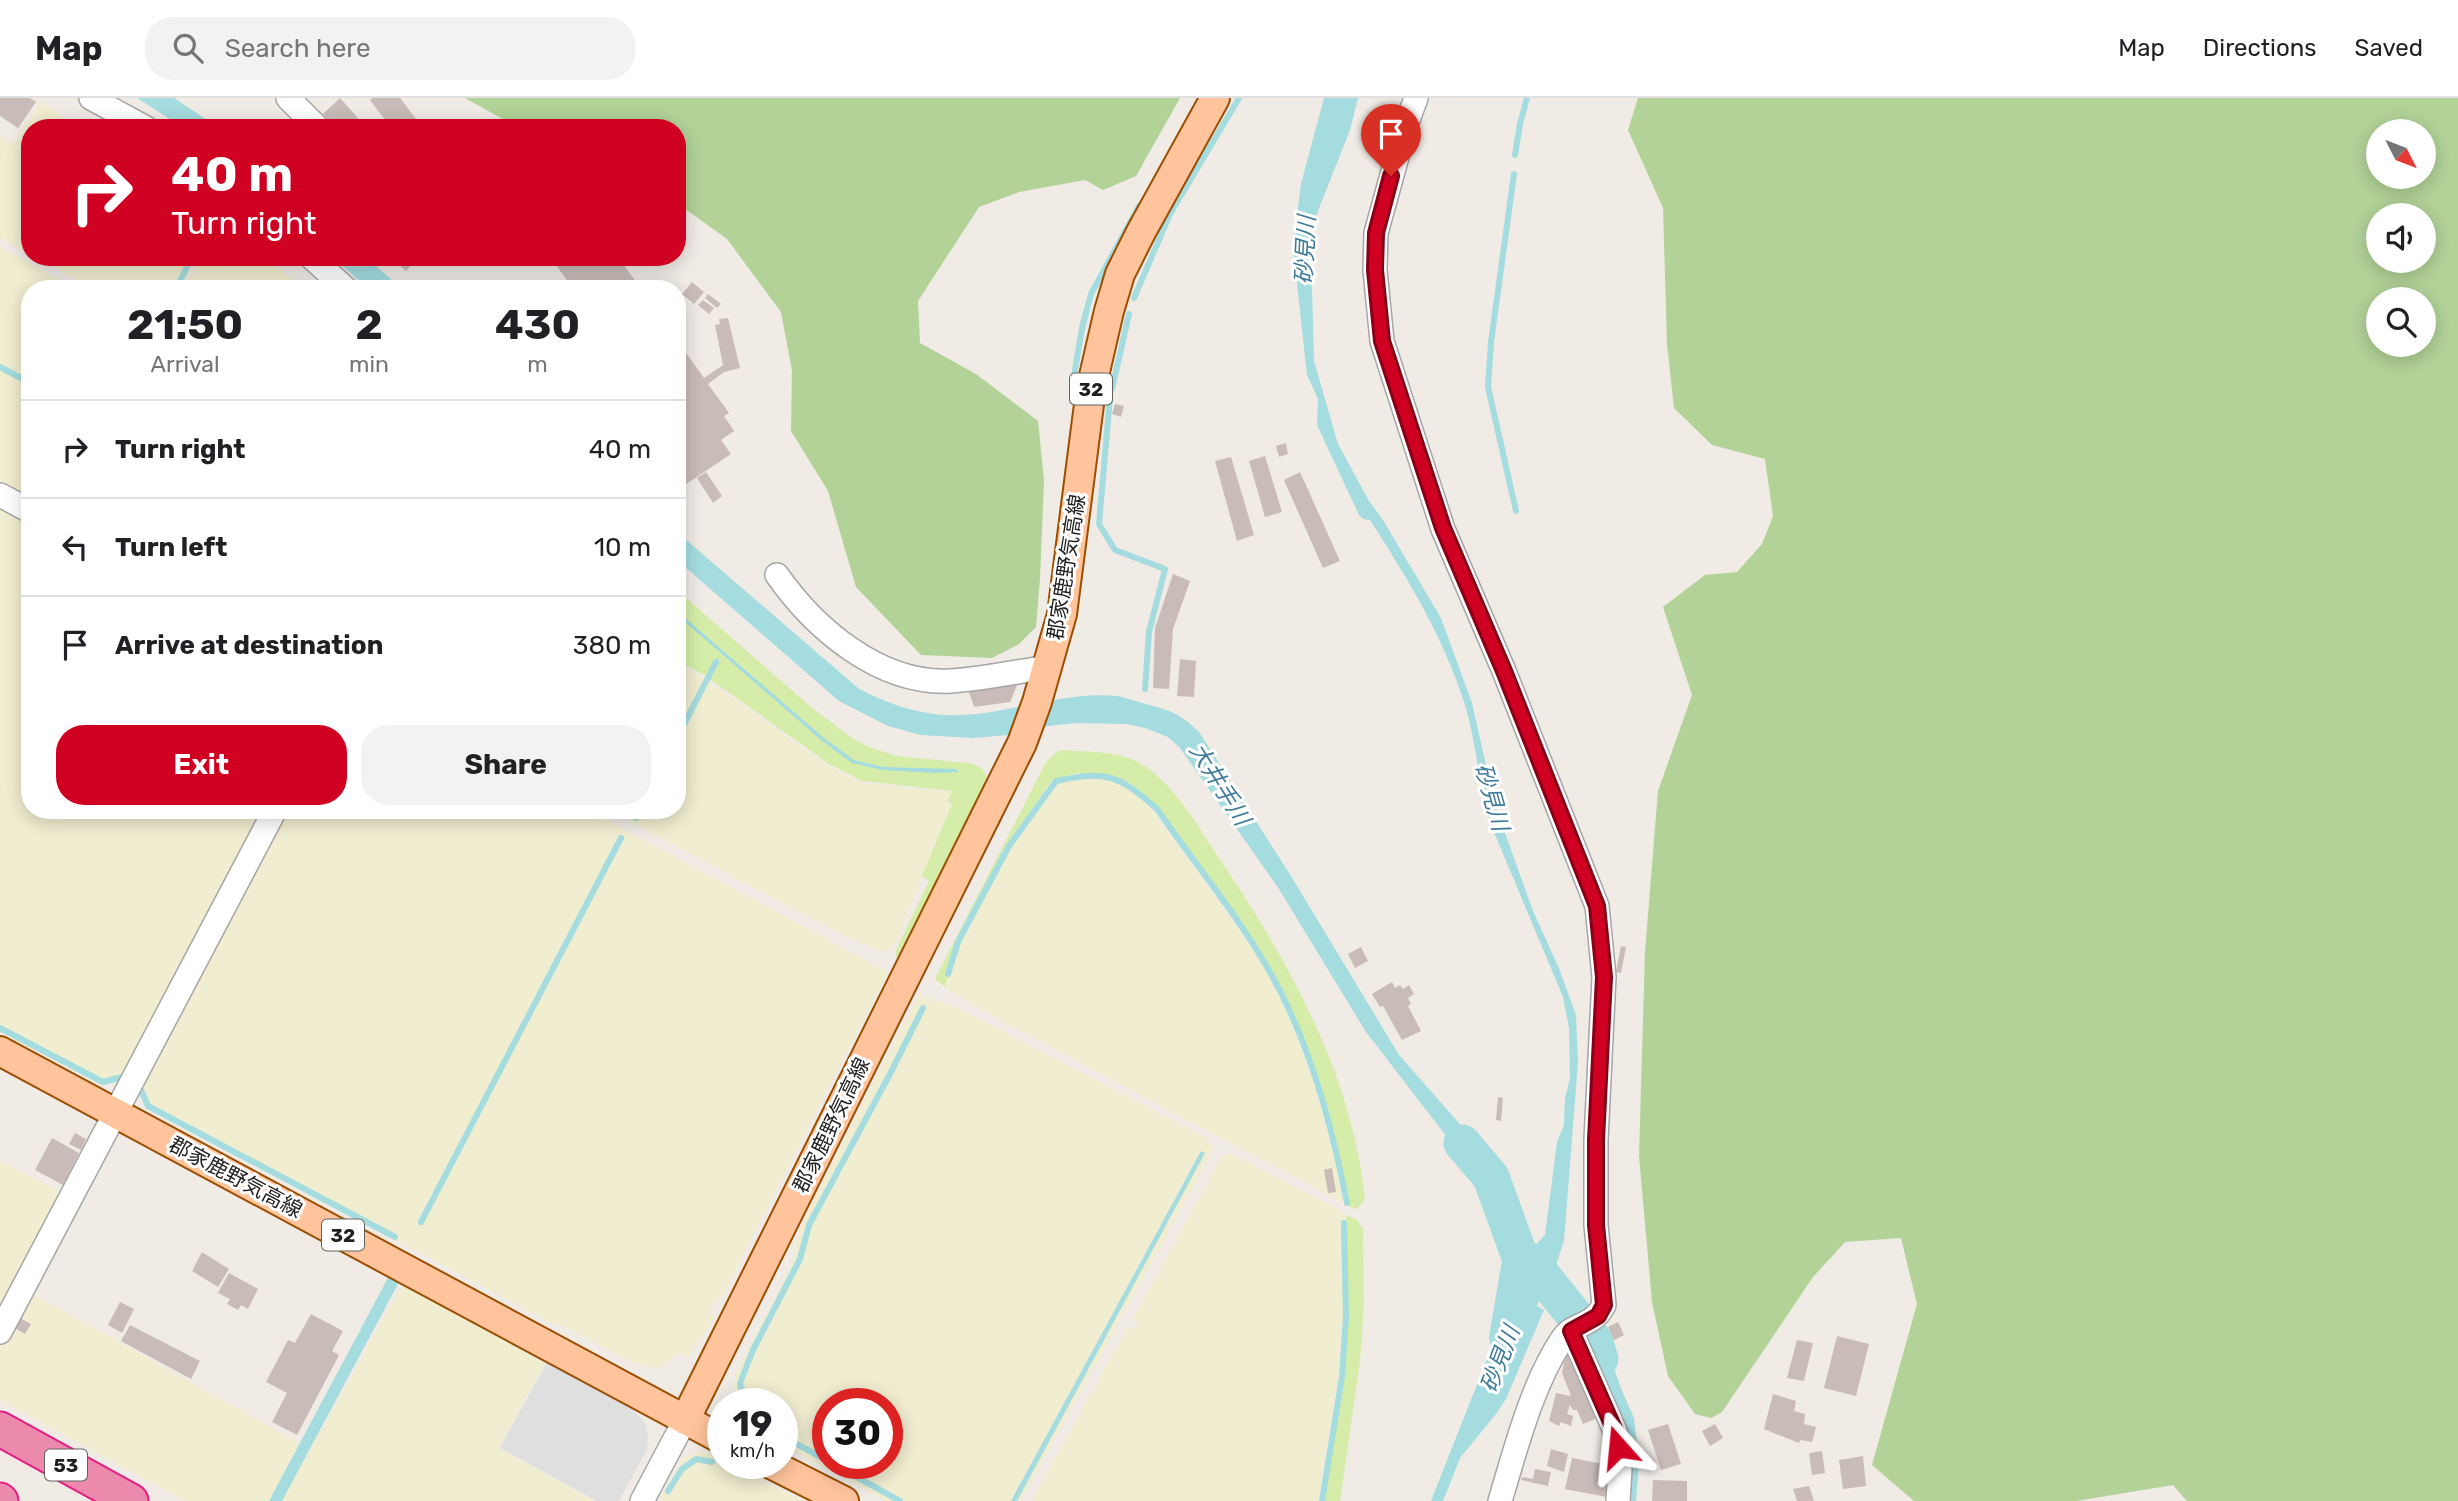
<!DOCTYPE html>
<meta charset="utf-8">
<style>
:root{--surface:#fff;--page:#f2f2f2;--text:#202124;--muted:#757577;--line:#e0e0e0;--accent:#cf0022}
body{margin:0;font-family:Rubik,"Noto Sans JP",sans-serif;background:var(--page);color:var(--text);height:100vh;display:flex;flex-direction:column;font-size:26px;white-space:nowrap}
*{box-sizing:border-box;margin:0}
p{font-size:23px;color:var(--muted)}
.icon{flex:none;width:38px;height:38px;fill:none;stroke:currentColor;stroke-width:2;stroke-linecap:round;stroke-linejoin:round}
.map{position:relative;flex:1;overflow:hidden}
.drawer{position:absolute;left:21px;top:182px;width:665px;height:539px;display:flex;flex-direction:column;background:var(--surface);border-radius:28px;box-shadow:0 4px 18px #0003}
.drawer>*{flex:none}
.top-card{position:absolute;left:21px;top:21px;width:665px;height:147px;border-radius:28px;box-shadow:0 4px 18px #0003;background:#cf0022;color:#fff;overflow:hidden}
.needle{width:46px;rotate:132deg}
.buttons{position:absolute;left:2366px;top:21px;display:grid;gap:14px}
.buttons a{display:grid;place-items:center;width:70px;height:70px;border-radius:50%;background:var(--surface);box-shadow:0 4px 18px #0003;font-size:35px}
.speed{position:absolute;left:707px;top:1290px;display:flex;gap:14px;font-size:35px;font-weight:700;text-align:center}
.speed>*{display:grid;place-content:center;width:91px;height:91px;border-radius:50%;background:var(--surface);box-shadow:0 4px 18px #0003;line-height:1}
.speed small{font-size:18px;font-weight:400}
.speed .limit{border:10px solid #d22;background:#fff;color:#111}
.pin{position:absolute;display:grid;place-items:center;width:60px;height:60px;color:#fff;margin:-72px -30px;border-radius:50% 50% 50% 0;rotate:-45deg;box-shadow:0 0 7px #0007}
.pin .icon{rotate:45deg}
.me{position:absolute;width:77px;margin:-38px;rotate:342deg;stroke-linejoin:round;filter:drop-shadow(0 0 5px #0008)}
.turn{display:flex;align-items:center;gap:24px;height:147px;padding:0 35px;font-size:32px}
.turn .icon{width:91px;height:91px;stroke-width:2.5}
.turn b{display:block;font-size:49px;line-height:60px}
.eta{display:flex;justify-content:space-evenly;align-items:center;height:119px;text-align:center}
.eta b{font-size:42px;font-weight:700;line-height:49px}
.cta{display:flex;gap:14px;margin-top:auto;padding:14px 35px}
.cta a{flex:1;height:80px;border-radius:28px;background:var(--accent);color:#fff;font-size:28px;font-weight:700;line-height:80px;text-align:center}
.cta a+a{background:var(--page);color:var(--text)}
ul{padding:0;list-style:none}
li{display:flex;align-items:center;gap:21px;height:98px;padding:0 35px;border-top:2px solid var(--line)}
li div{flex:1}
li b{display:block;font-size:26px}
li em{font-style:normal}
header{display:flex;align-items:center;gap:42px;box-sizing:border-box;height:98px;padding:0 35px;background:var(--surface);border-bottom:2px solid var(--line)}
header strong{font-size:33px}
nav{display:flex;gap:38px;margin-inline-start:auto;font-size:24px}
.search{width:490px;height:63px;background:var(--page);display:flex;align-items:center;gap:18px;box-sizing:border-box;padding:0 24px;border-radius:28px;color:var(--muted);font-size:26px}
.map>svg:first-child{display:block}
</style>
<header>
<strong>Map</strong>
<div class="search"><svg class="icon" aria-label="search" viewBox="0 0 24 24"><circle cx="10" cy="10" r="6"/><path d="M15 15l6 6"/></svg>Search here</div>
<nav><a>Map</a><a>Directions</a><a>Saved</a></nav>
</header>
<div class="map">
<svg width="2458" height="1403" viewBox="0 0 2458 1403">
<rect width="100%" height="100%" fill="#f0ebe5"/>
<g fill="#f0edd0" fill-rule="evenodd">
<polygon points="41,4 79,30 30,30 30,156 0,140 0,39 13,46"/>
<polygon points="0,149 77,191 30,191 30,408 0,393"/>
<polygon points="35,159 198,159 181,191 94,191"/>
<polygon points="202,159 267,159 301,191 185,191"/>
<polygon points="0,404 30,420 30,712 272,712 128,981 102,987 0,934"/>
<polygon points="677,565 703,579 828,668 862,685 951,694 946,704 950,707 896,845 888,852 881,853 844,838 608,712 677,712"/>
<polygon points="1084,681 1105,681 1119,685 1132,692 1152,712 1266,869 1298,940 1315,989 1334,1055 1345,1106 1005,925 947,891 952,865 959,846 1011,750 1057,685"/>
<polygon points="283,712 588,712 888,874 751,1141 722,1201 716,1199 708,1215 714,1219 707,1232 687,1260 679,1254 658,1270 648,1269 624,1260 564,1229 548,1223 145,1009 135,987"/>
<path d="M919,897L958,910L1205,1039L1212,1049L1209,1059L1021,1403H887L782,1347V1306L738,1305L734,1289L735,1278L743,1261L790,1170L799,1135L815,1099ZM828,1306H887V1365H828Z"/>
<polygon points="1230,1055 1343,1114 1343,1219 1338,1279 1318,1403 1032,1403 1128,1228 1136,1232 1139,1226 1133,1221 1222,1058"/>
<polygon points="0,1063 65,1097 0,1218"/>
<polygon points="404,1183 546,1263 498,1350 595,1403 185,1403 0,1302 0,1247 28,1193 311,1352"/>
<polygon points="699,1354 716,1357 723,1361 723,1365 728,1365 805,1403 659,1403 683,1360"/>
</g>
<g fill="#d5eda9">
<path d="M677,492L811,609L852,640L869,649L897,658L967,665C980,667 984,671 988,683L897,861L895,854L929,783L922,778L952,706L947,704L952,693L862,683L829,666L704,577L677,563Z"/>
<path d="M1059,652C1085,654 1120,652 1143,667C1176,689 1196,725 1217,757C1287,860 1352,975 1365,1101L1357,1111L1348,1108L1338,1054L1322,994L1303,943L1268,869L1157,709L1134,688L1120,680L1077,675L1051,683L1007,748L957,845L945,889L935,881L1046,664Z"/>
<polygon points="1346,1117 1357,1122 1363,1131 1364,1207 1360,1263 1340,1403 1323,1403 1343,1278 1347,1219"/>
</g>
<g fill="#b2d298" fill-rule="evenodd">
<polygon points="465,0 1180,0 1136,78 1103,92 1085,82 1019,94 979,109 918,203 920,245 976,276 1038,323 1044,382 1040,481 1036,529 1019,546 992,560 921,557 856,489 828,393 791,333 792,273 781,214 727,141 677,105 677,30 519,30"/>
<path d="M1638,0H2458V1403H2187L2173,1387L2076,1403H1914L1872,1367L1917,1206L1901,1140L1845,1144L1813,1179L1722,1314L1711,1320L1695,1316L1668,1278L1652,1204L1639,1058L1645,854L1658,693L1692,597L1663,509L1705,477L1737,474L1762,446L1773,418L1765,361L1712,347L1674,310L1667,246L1663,110L1628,32ZM2378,33H2424V79H2378ZM2378,117H2424V163H2378ZM2378,201H2424V247H2378Z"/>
</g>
<polygon fill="#dfdfdf" points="547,1264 623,1306 638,1317 645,1326 648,1338 647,1351 619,1403 597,1403 500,1350"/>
<g fill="#a4dce0">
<polygon points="137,0 174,0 219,30 184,30"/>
<path d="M1324,0H1358L1350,32L1310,133L1309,162L1312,191L1314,263L1338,346L1369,403L1383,422L1441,520L1472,605L1495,707L1533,813L1558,868L1576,917L1578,964L1564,1143L1553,1176L1548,1181L1537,1208L1544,1212L1506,1301L1496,1316L1460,1360L1443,1403H1431L1491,1251L1489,1239L1509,1121L1531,1145L1537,1146L1545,1137L1557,1044L1564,1027L1565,1000L1570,980L1569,930L1563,899L1491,727C1478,688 1477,646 1465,607C1444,540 1408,481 1370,422L1363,421L1359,417L1317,327L1318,301L1307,277L1293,149L1301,86Z"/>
<polygon points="333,159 366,159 402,191 368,191"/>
<path d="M677,434L858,590C885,605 914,615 945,617C1003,620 1059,592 1117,598C1125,599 1134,603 1143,605C1171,613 1178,614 1199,634L1291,778L1399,957L1503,1075L1484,1087L1366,934L1279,791L1180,650L1168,639L1145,630L1127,626L1076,625L1039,629L1009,637L973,640L921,637L888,628L839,603L677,462Z"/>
<polygon points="677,513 824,640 854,662 883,669 957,671 958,674 935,675 882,672 852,665 822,643 677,517"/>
<polygon points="1201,1053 1205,1055 1017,1403 1011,1403"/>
<polygon points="388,1180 399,1184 282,1403 269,1403"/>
<polygon points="1600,1231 1622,1293 1634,1320 1639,1364 1636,1403 1624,1403 1581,1241"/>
</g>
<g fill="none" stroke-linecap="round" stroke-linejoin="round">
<g stroke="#a4dce0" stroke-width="6">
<polyline points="1515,57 1520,26 1527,0"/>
<polyline points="1514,76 1491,244 1488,289 1516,413"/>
<polyline points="176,191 192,159"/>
<polyline points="1134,200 1170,116 1239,0"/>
<polyline points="0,269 30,285"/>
<polyline points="1112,291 1129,216"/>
<polyline points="1080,297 1073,284 1082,230 1091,196 1139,108"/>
<polyline points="1110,299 1099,426 1115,452 1165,471 1149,534 1145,591"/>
<polyline points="677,640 716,564"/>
<polyline points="636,720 640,712"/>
<path d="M948,876L958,844L1009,748L1056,683C1106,672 1119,677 1157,711C1192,762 1236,815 1267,869C1309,941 1331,1024 1347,1105"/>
<polyline points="0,930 103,984 122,979"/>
<polyline points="141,992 148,1008 395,1139"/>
<polyline points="421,1124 621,740"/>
<polyline points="745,1306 740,1285 753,1252 800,1161 809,1127 891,974 923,910"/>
<polyline points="782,1338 828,1363"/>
<polyline points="831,1365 900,1403"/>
<polyline points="668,1393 682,1371 696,1361 712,1364"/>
<polyline points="1322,1403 1342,1279 1346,1219 1344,1125"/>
</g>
<g stroke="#a4dce0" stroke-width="37">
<polyline points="1462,1045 1491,1079 1525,1173"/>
<polyline points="1537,1171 1594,1242 1600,1261"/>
</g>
</g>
<g fill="#c9bcb8">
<polygon points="0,0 30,0 36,4 18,30 0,18"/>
<polygon points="340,0 358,20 347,30 336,30 323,16"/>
<polygon points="373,0 400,0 420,26 415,30 391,30 370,2"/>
<polygon points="390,159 408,159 414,164 406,173"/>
<polygon points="561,159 618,159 641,191 573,191 554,164"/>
<polygon points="692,184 704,194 694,206 682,196"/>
<polygon points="708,196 721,206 717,210 705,200"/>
<polygon points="703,202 714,210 709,216 698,207"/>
<polygon points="728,220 740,270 724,274 708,286 729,315 724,318 734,333 721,342 731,356 679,391 677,388 677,242 704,280 723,267 715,227 720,226 719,221"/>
<polygon points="1115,306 1124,308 1121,319 1112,316"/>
<polygon points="1286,345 1288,356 1279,359 1276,348"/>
<polygon points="1265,358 1282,414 1265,419 1249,363"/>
<polygon points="1231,359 1254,437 1237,443 1215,363"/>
<polygon points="706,374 722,398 713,405 697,380"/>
<polygon points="1300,374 1340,463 1323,470 1284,382"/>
<polygon points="1173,476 1190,483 1173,531 1169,591 1153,590 1155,530"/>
<polygon points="1180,561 1196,563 1194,599 1177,598"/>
<polygon points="1018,585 1010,604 974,609 967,588"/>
<polygon points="1621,848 1626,849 1621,875 1616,874"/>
<polygon points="1361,849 1368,863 1355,870 1348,856"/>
<polygon points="1392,884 1395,890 1400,887 1403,891 1409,887 1414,896 1408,900 1411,906 1408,908 1421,933 1402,942 1383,908 1380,909 1372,896"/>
<polygon points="1498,999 1503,1000 1501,1023 1496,1022"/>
<polygon points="75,1035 86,1041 81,1052 69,1046"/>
<polygon points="52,1040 79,1055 63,1087 35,1072"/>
<polygon points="1332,1070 1336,1094 1328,1095 1324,1072"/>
<polygon points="202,1154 229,1171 218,1189 192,1173"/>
<polygon points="229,1175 258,1191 248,1211 241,1207 238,1212 227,1206 230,1201 218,1195"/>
<polygon points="120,1204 134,1211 122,1235 108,1227"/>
<polygon points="311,1216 343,1233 332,1253 339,1257 297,1337 272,1324 287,1295 266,1284 288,1242 295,1245"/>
<polygon points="18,1219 31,1226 25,1236 13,1229"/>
<polygon points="1618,1224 1624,1237 1614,1242 1608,1229"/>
<polygon points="130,1227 200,1263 191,1281 121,1243"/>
<polygon points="1837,1238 1869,1246 1856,1298 1824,1290"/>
<polygon points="1797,1242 1813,1245 1804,1283 1787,1280"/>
<polygon points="1574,1255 1603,1318 1583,1326 1577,1312 1573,1312 1570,1307 1567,1316 1573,1318 1571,1328 1561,1324 1559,1328 1549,1323 1556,1295 1571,1298 1562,1275 1565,1258"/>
<polygon points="1773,1296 1796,1303 1794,1313 1805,1316 1804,1326 1816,1329 1812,1344 1800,1342 1799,1345 1764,1331"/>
<polygon points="1668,1326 1681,1366 1661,1372 1648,1332"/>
<polygon points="1715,1326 1723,1340 1710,1348 1702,1333"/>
<polygon points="1551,1351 1568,1356 1564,1374 1547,1368"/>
<polygon points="1822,1353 1825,1375 1812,1377 1809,1355"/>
<polygon points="1863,1358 1866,1388 1843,1391 1839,1362"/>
<polygon points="1572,1360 1613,1368 1607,1399 1565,1391"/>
<polygon points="1535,1371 1551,1374 1548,1388 1521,1382 1522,1379 1533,1381"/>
<polygon points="1653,1382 1687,1383 1687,1403 1652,1403"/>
<polygon points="1809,1388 1814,1403 1797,1403 1793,1391"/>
</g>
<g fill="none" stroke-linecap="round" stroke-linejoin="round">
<defs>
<g id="minor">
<polyline points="91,0 146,30"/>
<polyline points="288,0 318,30"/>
<path d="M1416,0L1405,30L1376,135L1375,172L1382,243L1443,431L1504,573L1597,808L1604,879L1596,1042V1127L1604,1207C1593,1229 1573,1225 1563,1240C1532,1286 1516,1350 1500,1403"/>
<polyline points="311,159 346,191"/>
<polyline points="0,397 30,413"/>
<path d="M777,477C815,531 880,587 951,583C983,581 1015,574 1047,569"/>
<polyline points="1571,1233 1615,1333 1620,1372 1618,1403"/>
<polyline points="0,1234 275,712"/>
<polyline points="642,1403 685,1322"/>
</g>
<g id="major">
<polyline points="0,953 723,1342"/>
<polyline points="685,1322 1022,645 1037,604 1062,516 1091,291 1109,213 1120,176 1141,134 1215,0"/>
<polyline points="769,1365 844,1403"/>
</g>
<g id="highway">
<polyline points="0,1331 131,1403"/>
<polyline points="0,1402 1,1403"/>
</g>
</defs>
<use href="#minor" stroke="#a6a6a6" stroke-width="26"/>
<use href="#major" stroke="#9b4e00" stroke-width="32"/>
<use href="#highway" stroke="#e31d82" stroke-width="37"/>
<use href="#minor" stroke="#fff" stroke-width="23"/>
<use href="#major" stroke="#ffc49c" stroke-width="28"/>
<use href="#highway" stroke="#eb8aac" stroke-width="33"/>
</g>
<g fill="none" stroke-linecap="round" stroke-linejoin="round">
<defs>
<polyline id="route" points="1391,78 1376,135 1375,172 1382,243 1443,430 1504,573 1597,808 1604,879 1596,1042 1596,1127 1604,1207 1598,1218 1571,1233 1615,1333 1618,1349"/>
</defs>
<use href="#route" stroke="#870016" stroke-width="18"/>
<use href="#route" stroke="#cf0022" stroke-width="12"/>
</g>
<g text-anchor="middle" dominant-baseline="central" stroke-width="6" stroke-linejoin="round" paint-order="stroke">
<g fill="#fff" stroke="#626262" stroke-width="2">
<rect x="1070" y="275.5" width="42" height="31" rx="5"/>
<rect x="322" y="1121.5" width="42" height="31" rx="5"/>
<rect x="45" y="1351.5" width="42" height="31" rx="5"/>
</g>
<g font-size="19" font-weight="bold" fill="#1f1f1f">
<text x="1091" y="291">32</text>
<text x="343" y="1137">32</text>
<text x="66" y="1367">53</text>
</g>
<g font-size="21" fill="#1f1f1f" stroke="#fff">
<text transform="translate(1066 469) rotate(-81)">郡家鹿野気高線</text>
<text transform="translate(831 1027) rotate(-64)">郡家鹿野気高線</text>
<text transform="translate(236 1079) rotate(28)">郡家鹿野気高線</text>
</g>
<g font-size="23" font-style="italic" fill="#3f7c9c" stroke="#fff">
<text transform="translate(1305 152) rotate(-87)">砂見川</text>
<text transform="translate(1220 686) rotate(58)">大井手川</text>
<text transform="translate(1492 699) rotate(74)">砂見川</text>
<text transform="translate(1500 1261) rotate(-69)">砂見川</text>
</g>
</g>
</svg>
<div class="buttons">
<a><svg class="needle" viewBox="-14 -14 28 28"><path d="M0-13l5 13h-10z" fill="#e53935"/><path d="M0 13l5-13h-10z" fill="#757577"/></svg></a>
<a><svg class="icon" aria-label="sound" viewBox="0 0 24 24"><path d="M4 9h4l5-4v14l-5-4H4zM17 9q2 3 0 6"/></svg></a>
<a><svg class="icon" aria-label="search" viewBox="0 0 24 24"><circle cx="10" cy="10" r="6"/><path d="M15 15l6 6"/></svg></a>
</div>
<div class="speed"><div>19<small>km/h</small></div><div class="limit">30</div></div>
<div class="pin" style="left:1391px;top:78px;background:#d93025"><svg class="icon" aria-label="arrive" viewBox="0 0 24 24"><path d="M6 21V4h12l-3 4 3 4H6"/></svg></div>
<svg class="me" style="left:1618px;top:1349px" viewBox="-20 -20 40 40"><path d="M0-17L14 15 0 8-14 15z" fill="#cf0022" stroke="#fff" stroke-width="4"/></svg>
<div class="top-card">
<div class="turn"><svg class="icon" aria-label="right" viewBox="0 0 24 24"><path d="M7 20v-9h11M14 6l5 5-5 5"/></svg><div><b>40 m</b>Turn right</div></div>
</div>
<section class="drawer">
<div class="eta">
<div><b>21:50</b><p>Arrival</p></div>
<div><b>2</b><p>min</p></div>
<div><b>430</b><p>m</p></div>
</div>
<ul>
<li><svg class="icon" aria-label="right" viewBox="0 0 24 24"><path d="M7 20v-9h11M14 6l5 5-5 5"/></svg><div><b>Turn right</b></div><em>40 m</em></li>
<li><svg class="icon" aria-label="left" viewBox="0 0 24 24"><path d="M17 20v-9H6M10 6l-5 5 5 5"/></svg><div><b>Turn left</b></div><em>10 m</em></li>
<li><svg class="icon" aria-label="arrive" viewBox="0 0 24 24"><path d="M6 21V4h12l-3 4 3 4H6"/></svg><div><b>Arrive at destination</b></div><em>380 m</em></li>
</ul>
<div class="cta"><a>Exit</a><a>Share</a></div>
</section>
</div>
